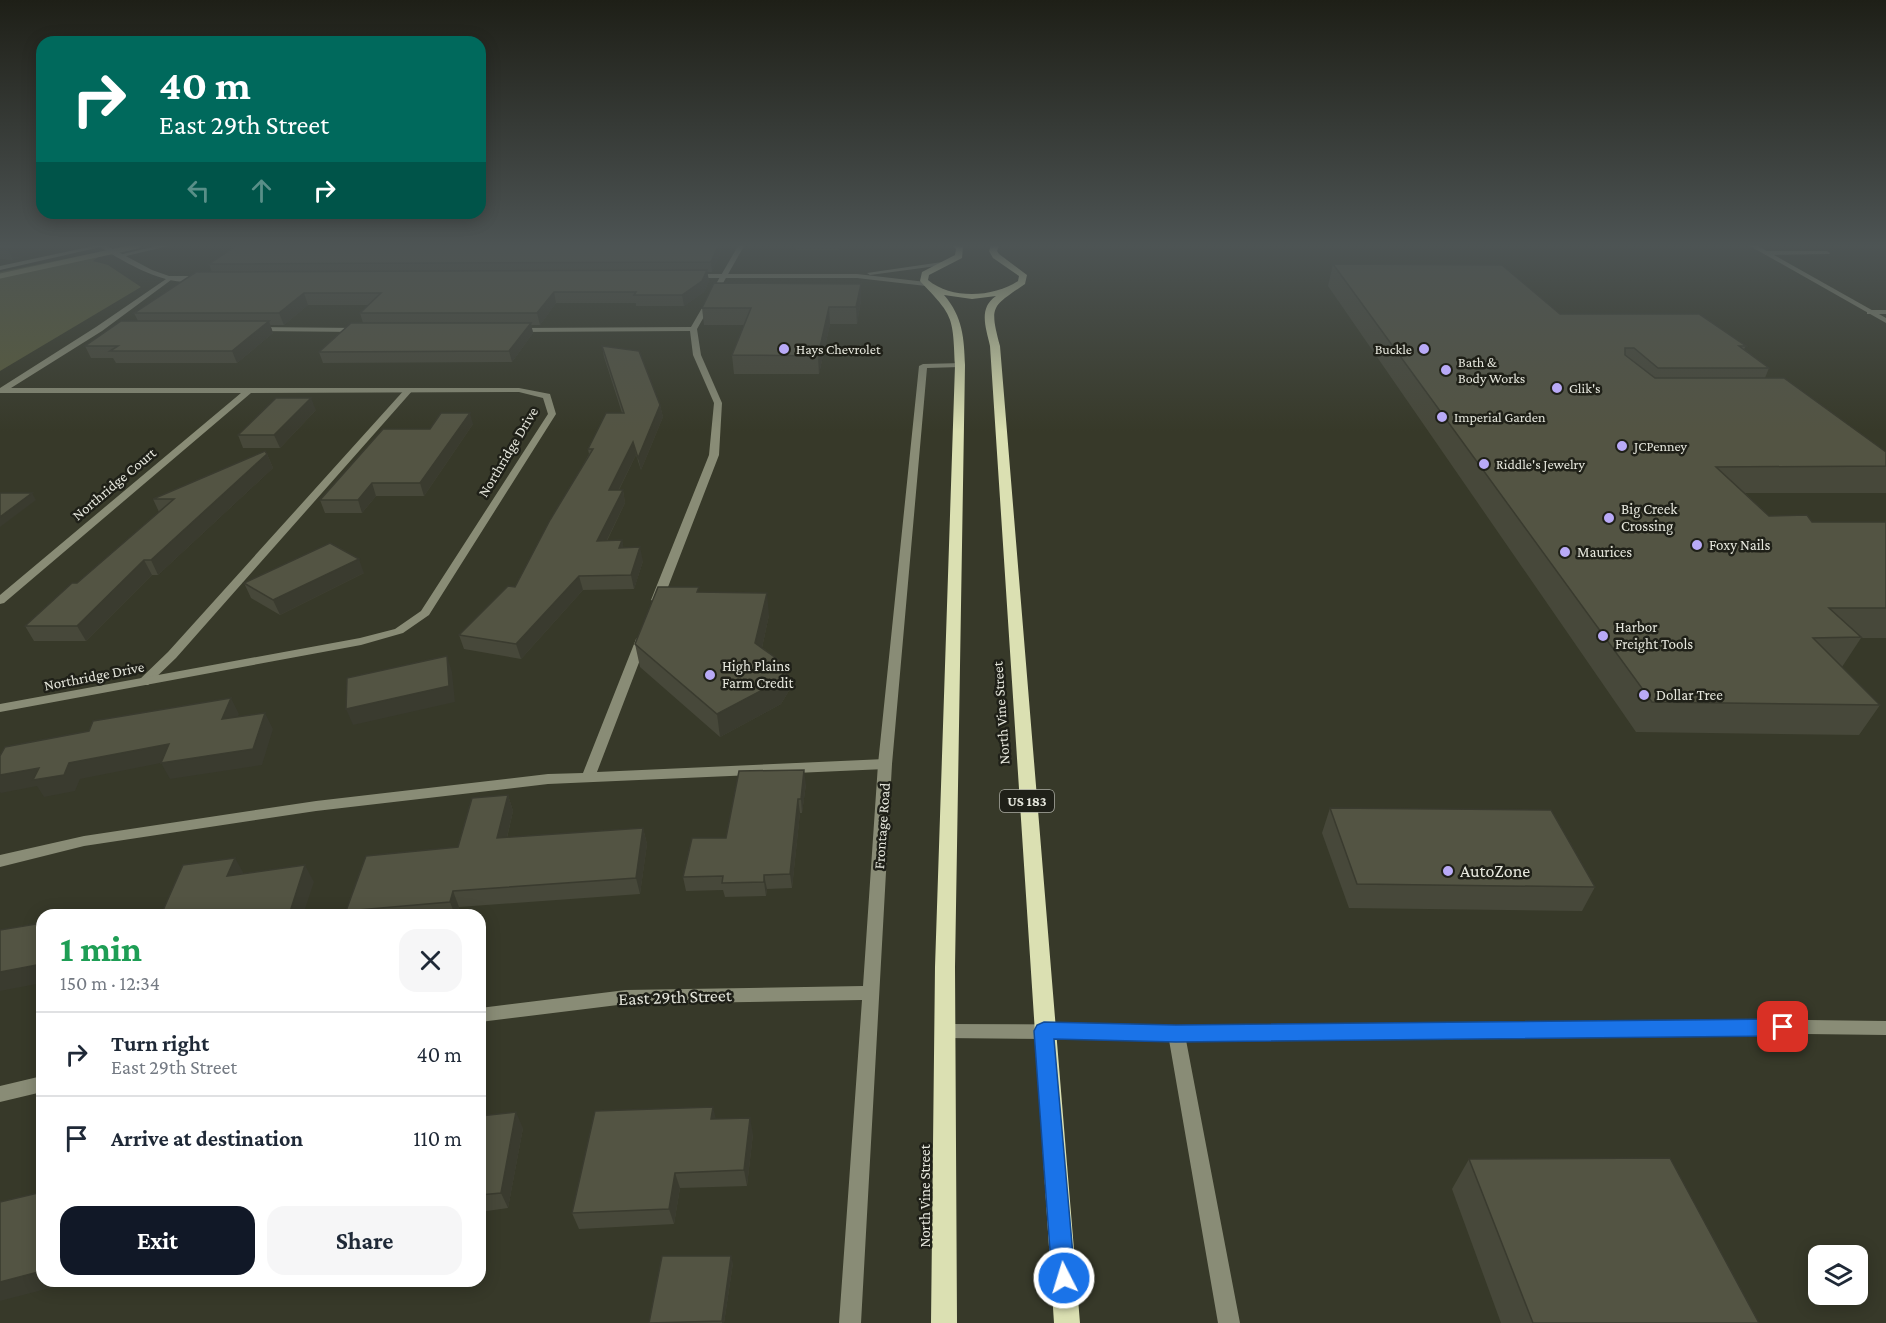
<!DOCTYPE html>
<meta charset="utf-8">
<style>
:root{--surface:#fff;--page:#f6f6f7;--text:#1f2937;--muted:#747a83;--line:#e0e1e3;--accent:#111827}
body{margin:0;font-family:"Crimson Pro",serif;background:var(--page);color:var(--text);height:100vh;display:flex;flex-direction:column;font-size:22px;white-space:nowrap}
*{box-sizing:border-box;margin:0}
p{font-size:20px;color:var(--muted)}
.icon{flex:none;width:33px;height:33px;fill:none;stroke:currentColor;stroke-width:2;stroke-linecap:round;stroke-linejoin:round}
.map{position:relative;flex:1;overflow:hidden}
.sheet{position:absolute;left:36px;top:909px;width:450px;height:378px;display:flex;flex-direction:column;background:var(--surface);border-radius:18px;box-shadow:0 3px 15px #0003}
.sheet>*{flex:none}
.banner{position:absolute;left:36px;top:36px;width:450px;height:183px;border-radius:18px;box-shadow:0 3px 15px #0003;background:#00695c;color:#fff;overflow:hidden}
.tools{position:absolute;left:1808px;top:1245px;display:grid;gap:12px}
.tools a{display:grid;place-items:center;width:60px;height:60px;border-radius:12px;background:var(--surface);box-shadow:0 3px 15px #0003;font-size:30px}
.pin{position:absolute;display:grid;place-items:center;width:51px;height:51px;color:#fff;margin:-26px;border-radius:12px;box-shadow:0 3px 9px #0006}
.me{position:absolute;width:66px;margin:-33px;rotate:355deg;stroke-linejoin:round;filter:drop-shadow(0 0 4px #0008)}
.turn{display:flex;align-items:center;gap:21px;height:126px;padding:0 24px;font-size:27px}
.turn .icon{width:78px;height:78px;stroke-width:2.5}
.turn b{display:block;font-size:42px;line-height:51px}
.lanes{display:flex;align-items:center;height:57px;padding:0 24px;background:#0003;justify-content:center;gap:30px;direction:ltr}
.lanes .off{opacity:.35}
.round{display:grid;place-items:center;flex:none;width:63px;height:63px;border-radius:18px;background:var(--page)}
.head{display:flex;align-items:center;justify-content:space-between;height:102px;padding:0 24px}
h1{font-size:36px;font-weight:700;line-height:45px;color:#1e9e55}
.primary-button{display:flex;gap:12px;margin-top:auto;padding:12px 24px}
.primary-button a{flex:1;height:69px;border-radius:18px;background:var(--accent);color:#fff;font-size:24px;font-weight:700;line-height:69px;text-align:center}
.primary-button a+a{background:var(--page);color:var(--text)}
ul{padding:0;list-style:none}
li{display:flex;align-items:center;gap:18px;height:84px;padding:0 24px;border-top:2px solid var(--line)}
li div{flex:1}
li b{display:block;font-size:22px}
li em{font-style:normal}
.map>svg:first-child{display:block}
</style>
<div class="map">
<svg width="1886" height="1323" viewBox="0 0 1886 1323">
<rect width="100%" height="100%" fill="#373929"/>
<polygon fill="#595c3b" points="94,253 100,256 93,261 108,265 141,287 0,371 0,272"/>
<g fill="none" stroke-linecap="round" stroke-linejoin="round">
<polyline stroke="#939670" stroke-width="5" points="0,276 138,246"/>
<g fill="#898c76" fill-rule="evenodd">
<polygon points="738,246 744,246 697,329 701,355 722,403 719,455 663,600 657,603 651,600 709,455 714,403 693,355 690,331 517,332 513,330 517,328 691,327"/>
<polygon points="1827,251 1830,253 1829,254 1766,255 1763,253 1766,251"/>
<rect x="1867" y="310" width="19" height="4"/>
<polygon points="253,327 359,328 363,330 359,332 256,331 252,329"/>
<polygon points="406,388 413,390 176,658 148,685 140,685 138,682 140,679 168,652"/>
<polygon points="642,635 648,639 597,772 885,759 890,761 892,764 890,767 885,769 548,784 316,811 84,846 0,867 0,855 84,836 316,801 548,774 583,773 636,639"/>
</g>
<g fill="#898c76" fill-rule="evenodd">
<polygon points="93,246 105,246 0,270 0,266"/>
<polygon points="156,246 168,246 122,257 119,255"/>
<polygon points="1750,246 1758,246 1886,318 1886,323"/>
<polygon points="169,277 171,278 171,280 102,331 11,388 519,388 550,394 556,414 429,615 403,633 361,645 0,712 0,704 360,638 395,629 421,611 548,414 543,398 519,392 251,393 4,603 0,604 0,595 241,393 0,393 0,388 96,327"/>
<polygon points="963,363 963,367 960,367 927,368 892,764 861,1323 839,1323 862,1000 626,1004 480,1022 480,1008 626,990 863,986 878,764 919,366 923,364"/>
<polygon points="1807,1020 1886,1021 1886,1035 1807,1034 1186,1040 1240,1323 1218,1323 1169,1040 944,1038 938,1036 935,1031 938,1026 944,1024 1176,1025"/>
<polygon points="42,1076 42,1092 0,1102 0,1086"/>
</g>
<g fill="#898c76" fill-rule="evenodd">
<path d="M99,246H107L152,270L169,276H201L204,278C176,293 123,262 99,246Z"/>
<polygon points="942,262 944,263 944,265 870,275 867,273"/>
<polygon points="857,274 926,282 929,284 926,286 857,278 692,278 689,276 692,274"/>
</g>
<path fill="#dbe0b2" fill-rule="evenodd" d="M953,246L963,247L962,258L929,275L928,280C952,300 994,297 1018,281L1019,276L993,258L989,251L991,246H999L997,251L999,254L1027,275L1025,284C992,307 989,305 1000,346L1080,1323H1054L990,346C986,328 978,308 996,296L972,299L944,295C963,317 964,338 965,365L955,967L957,1323H931L935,967L955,365C953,315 953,316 920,281L922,272L955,255L956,249Z"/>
</g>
<g fill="#47483a">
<polygon points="0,246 49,246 13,260 0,259"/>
<polygon points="236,246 721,246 722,249 712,272 707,272 709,281 704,292 684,306 636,306 636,303 556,303 540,325 531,325 533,333 512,362 323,363 319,352 363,323 360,313 369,305 308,305 284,325 270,325 273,333 237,363 116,363 113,358 91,358 85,346 138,321 134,313 212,272 209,264"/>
<polygon points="796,246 840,246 839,250 796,250"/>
<polygon points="1333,264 1560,314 1746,346 1744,349 1769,368 1765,378 1886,452 1886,493 1745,493 1769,516 1812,522 1886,522 1886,638 1861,638 1842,667 1880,705 1859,735 1636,732 1328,286"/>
<polygon points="861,284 861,300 857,324 830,324 819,374 734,374 732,355 744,325 704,325 702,308"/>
<polygon points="602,346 660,405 663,417 641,470 636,455 619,490 623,490 625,503 607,541 622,540 623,548 643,561 634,589 583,590 521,659 464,649 459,635 515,587 589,454 588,449 622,413 604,357"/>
<polygon points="316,410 280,448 243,448 238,435"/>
<polygon points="473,424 424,496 376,496 362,513 325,513 320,500 430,429"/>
<polygon points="267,454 273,468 158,575 152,575 86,641 34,641 25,626 77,583 159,512 153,499"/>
<polygon points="364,573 280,615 251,598 244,583"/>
<polygon points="700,592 769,615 762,648 787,666 790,689 781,704 720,737 640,667 635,644"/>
<polygon points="806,784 802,813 800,813 792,888 767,889 766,896 725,897 723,890 686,891 683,877 726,838"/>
<polygon points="508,795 513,811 507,838 643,828 647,844 640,894 459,907 457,915 348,915 346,911 458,847"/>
<polygon points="1330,808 1595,887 1582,911 1349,908 1322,833"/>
<polygon points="480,1116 523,1128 508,1208 480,1212"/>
<polygon points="716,1119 753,1134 747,1186 680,1188 674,1224 579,1229 572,1213"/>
<polygon points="1469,1159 1759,1323 1501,1323 1452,1189"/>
<polygon points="733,1263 724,1323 649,1323"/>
<polygon points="258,1281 298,1281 263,1287"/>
</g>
<g fill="#3a3b2f">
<polygon points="16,246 49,246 13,260 8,249"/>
<polygon points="718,246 721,246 722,249 712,272 711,262"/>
<polygon points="707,270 709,281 704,292 684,306 682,295"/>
<polygon points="861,284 861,300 857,324 856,307"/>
<polygon points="554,292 556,303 540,325 537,313"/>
<polygon points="304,293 308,305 284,325 279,313"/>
<polygon points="829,307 830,324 819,374 818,356"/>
<polygon points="269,321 273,333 237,363 232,351"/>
<polygon points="531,323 533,333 512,362 509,351"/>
<polygon points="311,398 316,410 280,448 274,435"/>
<polygon points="660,405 663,417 641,470 638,458"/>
<polygon points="470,413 473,424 424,496 420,483"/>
<polygon points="633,442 636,455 612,503 609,490"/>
<polygon points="267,454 273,468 158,575 151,560"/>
<polygon points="372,483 376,496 362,513 358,500"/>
<polygon points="623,490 625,503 600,554 597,541"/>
<polygon points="32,493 36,500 0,527 0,517"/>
<polygon points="622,540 625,554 619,548"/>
<polygon points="640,547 643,561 634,589 631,575"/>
<polygon points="359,559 364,573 280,615 273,600"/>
<polygon points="144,560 152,575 86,641 77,626"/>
<polygon points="579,576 583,590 521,659 516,644"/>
<polygon points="767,593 769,615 758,666 755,643"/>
<polygon points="447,656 452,672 455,702 353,725 346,709"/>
<polygon points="787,666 790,689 781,704 720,737 717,714"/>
<polygon points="231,698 239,714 231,735 222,719"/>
<polygon points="265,713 273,729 262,765 170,779 161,763 80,779 75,791 44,797 37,786 1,793 0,792 0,775 69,763"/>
<polygon points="804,770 806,784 802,813 801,799"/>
<polygon points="508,795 513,811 503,854 497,838"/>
<polygon points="798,799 800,813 792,888 790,874"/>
<polygon points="643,828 647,844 640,894 636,878"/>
<polygon points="235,858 244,874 227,876"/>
<polygon points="305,865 314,882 303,915 289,915"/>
<polygon points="764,875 767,889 766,896 764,882"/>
<polygon points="453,891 459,907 457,915 455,915 450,902"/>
<polygon points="42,964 42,983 0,991 0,972"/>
<polygon points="713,1107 717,1123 711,1119"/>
<polygon points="516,1112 523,1128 508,1208 501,1193"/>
<polygon points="750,1118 753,1134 747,1186 744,1170"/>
<polygon points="675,1173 680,1188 674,1224 669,1209"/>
<polygon points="731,1256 733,1263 724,1323 722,1323 722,1321"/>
<polygon points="42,1271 42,1281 77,1281 0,1301 0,1282"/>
</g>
<g fill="#535443" stroke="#3a3b2f" stroke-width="1.5">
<polygon points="0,246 16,246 8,249 0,249"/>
<polygon points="236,246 718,246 711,262 209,264"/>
<polygon points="1333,264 1502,265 1560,314 1699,314 1746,346 1739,346 1769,368 1658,368 1634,348 1625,348 1625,355 1655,378 1784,378 1886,452 1886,466 1716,467 1769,516 1807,515 1812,522 1886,522 1886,608 1829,608 1861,637 1813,638 1880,705 1652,702"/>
<polygon points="707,270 702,281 682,295 634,295 636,292 554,292 537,313 360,313 381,293 304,293 279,313 134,313 196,272"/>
<polygon points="714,283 861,284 856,307 829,307 818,356 732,355 751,308 702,308"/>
<polygon points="121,321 269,321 232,351 110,351 118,346 85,346"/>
<polygon points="351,323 531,323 509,351 319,352"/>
<polygon points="602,346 639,351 660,405 638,458 633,442 609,490 623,490 597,541 622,540 619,548 640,547 631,575 579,576 516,644 459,635 508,586 515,587 550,520 593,449 588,449 606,413 624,413"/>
<polygon points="276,398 311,398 274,435 238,435"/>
<polygon points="441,413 470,413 420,483 372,483 358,500 320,500 383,429 430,429"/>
<polygon points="265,451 267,454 151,560 144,560 77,626 25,626 72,583 77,583 174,499 153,499"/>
<polygon points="0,493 32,493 0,517"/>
<polygon points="330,543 359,559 273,600 244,583"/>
<polygon points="658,587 699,587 697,592 767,593 755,643 787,666 779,681 717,714 635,644"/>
<polygon points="447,656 449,686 346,709 347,678"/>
<polygon points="231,698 222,719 265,713 253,749 161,763 169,744 69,763 64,775 33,780 39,768 0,775 0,756 5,747 89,731 93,721"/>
<polygon points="804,770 801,799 798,799 790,874 764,875 764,882 722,883 723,876 683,877 692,838 726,838 739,771"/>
<polygon points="508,795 497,838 643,828 636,878 453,891 450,902 346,911 366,856 458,847 472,798"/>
<polygon points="1330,808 1551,810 1595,887 1357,884"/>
<polygon points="235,858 227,876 305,865 289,915 161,915 183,865"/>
<polygon points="105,911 103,915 85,915"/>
<polygon points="42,923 42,964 0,972 0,930"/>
<polygon points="713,1107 711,1119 750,1118 744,1170 675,1173 669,1209 572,1213 595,1111"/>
<polygon points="516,1112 501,1193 480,1195 480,1116"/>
<polygon points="1670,1158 1759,1323 1533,1323 1469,1159"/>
<polygon points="42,1192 42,1271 0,1282 0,1202"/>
<polygon points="662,1256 731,1256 722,1321 649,1323"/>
</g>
<linearGradient id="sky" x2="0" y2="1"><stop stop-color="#1e1f17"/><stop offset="0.57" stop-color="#4d5454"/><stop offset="1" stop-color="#4d5454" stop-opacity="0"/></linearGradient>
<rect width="1886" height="431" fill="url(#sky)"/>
<polygon fill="#1a73e8" stroke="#114b97" stroke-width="1.5" points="1783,1019 1790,1021 1793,1027 1790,1033 1783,1036 1176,1042 1054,1039 1075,1278 1072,1286 1064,1290 1055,1286 1052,1278 1034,1031 1037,1025 1044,1022 1176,1025"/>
<g fill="#b9aaf7" stroke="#1f2018" stroke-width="2">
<circle cx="784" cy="349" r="6"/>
<circle cx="1424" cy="349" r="6"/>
<circle cx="1446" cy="370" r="6"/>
<circle cx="1557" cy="388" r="6"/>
<circle cx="1442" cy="417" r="6"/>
<circle cx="1622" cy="446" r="6"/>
<circle cx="1484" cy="464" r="6"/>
<circle cx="1609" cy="518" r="6"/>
<circle cx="1697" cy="545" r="6"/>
<circle cx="1565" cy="552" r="6"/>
<circle cx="1603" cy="636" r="6"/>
<circle cx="710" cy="675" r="6"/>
<circle cx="1644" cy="695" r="6"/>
<circle cx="1448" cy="871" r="6"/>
</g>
<g text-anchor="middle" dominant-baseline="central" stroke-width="5" stroke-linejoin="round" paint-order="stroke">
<g font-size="14" fill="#e6e7dd" stroke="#1f2018" text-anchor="start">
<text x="796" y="349">Hays Chevrolet</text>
<text x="1412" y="349" text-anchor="end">Buckle</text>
<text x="1458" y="362">Bath &amp;<tspan x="1458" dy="16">Body Works</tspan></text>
<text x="1569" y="388">Glik's</text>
<text x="1454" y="417">Imperial Garden</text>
<text x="1634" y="446">JCPenney</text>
<text x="1496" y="464">Riddle's Jewelry</text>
</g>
<rect fill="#1f2018" stroke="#aaaba2" stroke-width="1.5" x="1000" y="790" width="54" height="22" rx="4.5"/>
<g font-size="14" font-weight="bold" fill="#e6e7dd">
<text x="1027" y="801">US 183</text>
</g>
<g font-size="15" fill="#e6e7dd" stroke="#1f2018">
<text transform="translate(508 452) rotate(-59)">Northridge Drive</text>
<text transform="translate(114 484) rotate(-40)">Northridge Court</text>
<text transform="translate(94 676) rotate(-11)">Northridge Drive</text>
<text transform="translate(1001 713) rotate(-94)">North Vine Street</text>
<text transform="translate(882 826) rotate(-86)">Frontage Road</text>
<text transform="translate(925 1196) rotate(-90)">North Vine Street</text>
</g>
<g font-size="15" fill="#e6e7dd" stroke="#1f2018" text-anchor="start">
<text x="1621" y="509">Big Creek<tspan x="1621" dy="17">Crossing</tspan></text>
<text x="1709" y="545">Foxy Nails</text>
<text x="1577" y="552">Maurices</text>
<text x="1615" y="627">Harbor<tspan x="1615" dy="17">Freight Tools</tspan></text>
<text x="722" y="666">High Plains<tspan x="722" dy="17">Farm Credit</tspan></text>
<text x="1656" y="695">Dollar Tree</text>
</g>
<g font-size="18" fill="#e6e7dd" stroke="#1f2018" text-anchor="start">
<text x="1460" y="871">AutoZone</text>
</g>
<g font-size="18" fill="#e6e7dd" stroke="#1f2018">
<text transform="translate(675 997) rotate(-2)">East 29th Street</text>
</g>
</g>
</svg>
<div class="tools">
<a><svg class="icon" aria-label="layers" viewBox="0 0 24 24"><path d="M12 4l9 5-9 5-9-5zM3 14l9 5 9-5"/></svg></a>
</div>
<div class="pin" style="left:1783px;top:1027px;background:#d93025"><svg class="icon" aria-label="arrive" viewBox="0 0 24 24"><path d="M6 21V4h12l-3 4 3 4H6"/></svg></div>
<svg class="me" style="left:1064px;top:1278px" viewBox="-20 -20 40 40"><circle r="17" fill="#1a73e8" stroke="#fff" stroke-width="3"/><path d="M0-11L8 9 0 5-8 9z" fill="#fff"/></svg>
<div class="banner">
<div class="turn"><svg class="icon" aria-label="right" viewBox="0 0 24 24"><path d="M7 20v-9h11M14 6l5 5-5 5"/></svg><div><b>40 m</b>East 29th Street</div></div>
<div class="lanes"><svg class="icon off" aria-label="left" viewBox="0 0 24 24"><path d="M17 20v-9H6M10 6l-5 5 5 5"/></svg><svg class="icon off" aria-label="ahead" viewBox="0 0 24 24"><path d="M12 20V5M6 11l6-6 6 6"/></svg><svg class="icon" aria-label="right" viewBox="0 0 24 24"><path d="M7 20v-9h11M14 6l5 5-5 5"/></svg></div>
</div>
<section class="sheet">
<div class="head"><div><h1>1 min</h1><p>150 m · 12:34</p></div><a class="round"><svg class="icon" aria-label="close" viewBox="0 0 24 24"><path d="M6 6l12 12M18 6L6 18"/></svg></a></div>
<ul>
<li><svg class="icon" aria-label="right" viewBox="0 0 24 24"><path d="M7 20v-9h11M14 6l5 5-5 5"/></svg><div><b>Turn right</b><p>East 29th Street</p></div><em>40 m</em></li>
<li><svg class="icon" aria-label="arrive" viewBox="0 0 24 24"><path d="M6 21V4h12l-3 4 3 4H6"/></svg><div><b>Arrive at destination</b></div><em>110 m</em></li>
</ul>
<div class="primary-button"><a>Exit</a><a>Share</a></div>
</section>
</div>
